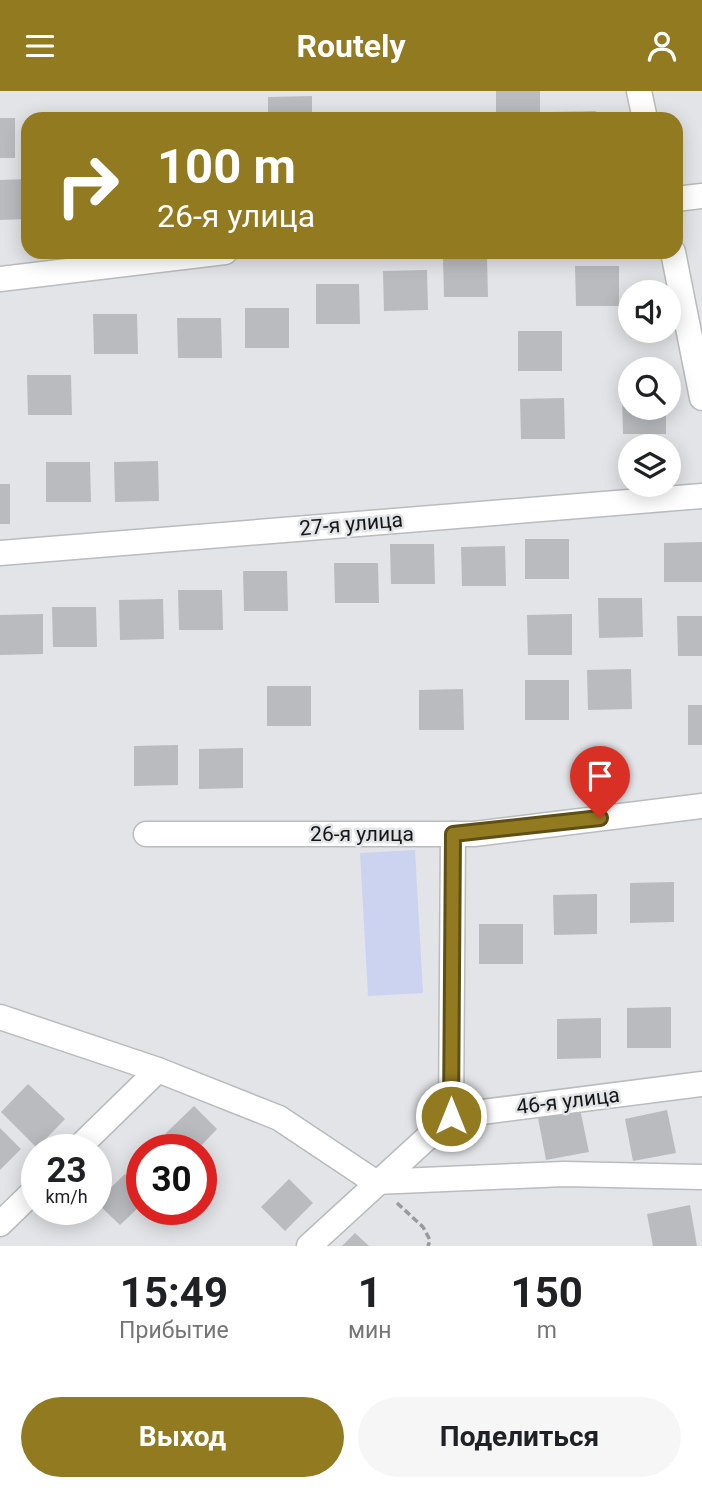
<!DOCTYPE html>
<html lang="ru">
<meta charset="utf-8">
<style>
:root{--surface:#fff;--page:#f6f6f6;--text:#202124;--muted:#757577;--accent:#927a21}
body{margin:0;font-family:Roboto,sans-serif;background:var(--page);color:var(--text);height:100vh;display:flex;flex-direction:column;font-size:26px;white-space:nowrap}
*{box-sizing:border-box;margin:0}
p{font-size:23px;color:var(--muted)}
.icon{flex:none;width:38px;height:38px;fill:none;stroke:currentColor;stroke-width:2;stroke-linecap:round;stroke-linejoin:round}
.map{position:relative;height:1155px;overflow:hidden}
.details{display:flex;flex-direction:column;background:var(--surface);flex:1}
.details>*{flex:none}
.hud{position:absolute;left:21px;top:21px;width:662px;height:147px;border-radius:21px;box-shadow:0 4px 18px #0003;background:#927a21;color:#fff;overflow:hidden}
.fabs{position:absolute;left:618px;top:189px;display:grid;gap:14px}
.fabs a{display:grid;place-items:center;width:63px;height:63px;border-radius:50%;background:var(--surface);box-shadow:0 4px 18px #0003;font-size:35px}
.speed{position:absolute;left:21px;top:1043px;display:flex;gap:14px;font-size:35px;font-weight:700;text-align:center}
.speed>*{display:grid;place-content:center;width:91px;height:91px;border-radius:50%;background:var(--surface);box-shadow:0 4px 18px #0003;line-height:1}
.speed small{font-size:18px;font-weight:400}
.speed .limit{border:10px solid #d22;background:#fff;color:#111}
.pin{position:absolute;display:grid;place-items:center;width:60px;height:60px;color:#fff;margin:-72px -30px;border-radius:50% 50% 50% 0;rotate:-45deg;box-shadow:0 0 7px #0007}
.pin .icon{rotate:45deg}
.me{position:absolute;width:77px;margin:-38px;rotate:0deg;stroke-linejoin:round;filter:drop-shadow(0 0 5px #0008)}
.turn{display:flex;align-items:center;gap:24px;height:147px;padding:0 21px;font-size:32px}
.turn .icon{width:91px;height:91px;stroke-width:2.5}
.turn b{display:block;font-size:49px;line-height:60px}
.eta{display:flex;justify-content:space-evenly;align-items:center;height:119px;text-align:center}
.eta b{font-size:42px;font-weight:700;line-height:49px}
.cta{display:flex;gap:14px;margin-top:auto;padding:14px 21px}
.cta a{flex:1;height:80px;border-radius:42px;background:var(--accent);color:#fff;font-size:28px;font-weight:700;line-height:80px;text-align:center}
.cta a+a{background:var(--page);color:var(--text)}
header{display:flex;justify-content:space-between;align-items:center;height:91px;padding:0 21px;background:var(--accent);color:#fff;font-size:32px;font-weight:700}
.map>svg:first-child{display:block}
</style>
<header><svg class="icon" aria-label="menu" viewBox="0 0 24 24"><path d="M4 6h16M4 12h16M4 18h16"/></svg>Routely<svg class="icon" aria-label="person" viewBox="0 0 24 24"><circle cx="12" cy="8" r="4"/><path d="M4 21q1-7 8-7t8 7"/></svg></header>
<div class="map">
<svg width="702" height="1155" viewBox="0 0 702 1155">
<rect width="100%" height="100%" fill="#e3e4e7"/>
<polygon fill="#cbd3f0" points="415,759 423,902 368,905 360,762"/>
<g fill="#babbbe">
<rect x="496" y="0" width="44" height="28"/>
<polygon points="312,5 312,28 268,28 268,6"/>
<polygon points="596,20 596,28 552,28 552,21"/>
<rect x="0" y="27" width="15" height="40"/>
<polygon points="28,88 28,128 0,129 0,89"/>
<polygon points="443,166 487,166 488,206 444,206"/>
<polygon points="575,175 619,175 619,215 576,215"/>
<polygon points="427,179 428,219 384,220 383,180"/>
<polygon points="316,193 359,193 360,233 316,233"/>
<rect x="245" y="217" width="44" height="40"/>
<polygon points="93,223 137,223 138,263 94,263"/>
<polygon points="177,227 221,227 222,267 178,267"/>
<rect x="518" y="240" width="44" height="40"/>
<polygon points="27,284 71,284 72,324 28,324"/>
<polygon points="622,303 630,303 630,317 666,317 666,343 623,343"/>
<polygon points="564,307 565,348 521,348 520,308"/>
<polygon points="158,370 159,410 115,411 114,371"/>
<polygon points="46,371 90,371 91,411 46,411"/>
<rect x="0" y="393" width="10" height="40"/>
<rect x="525" y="448" width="44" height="40"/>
<polygon points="702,451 702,491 664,491 664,452"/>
<polygon points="390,453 434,453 435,493 391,493"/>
<polygon points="505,455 506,495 462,495 461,456"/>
<polygon points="334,472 378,472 379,512 335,512"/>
<polygon points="243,480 287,480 288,520 244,520"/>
<polygon points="178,499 222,499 223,539 179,539"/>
<polygon points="598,507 642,507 643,546 599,547"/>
<polygon points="163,508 164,548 120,549 119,509"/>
<polygon points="52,516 96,516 97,556 53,556"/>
<polygon points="43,523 43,563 0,564 0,524"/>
<polygon points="572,523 572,564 528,564 527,524"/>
<polygon points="677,525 702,525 702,565 678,565"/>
<polygon points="631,578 632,618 588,619 587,579"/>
<rect x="525" y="589" width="44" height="40"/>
<rect x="267" y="595" width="44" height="40"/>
<polygon points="463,598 464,639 419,639 419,599"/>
<rect x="688" y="614" width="14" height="40"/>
<polygon points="178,654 178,694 134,695 134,655"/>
<polygon points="243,657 243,697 199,698 199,658"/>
<polygon points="674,791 674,831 630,832 630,792"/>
<polygon points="597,803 597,843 554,844 553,804"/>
<rect x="479" y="833" width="44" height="40"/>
<polygon points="671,916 671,957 627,957 627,917"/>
<polygon points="601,927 601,967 557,968 557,928"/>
<polygon points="28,993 65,1028 37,1057 1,1021"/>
<polygon points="194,1015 217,1038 197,1059 181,1059 165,1043"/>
<polygon points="580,1018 589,1061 546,1069 538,1027"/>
<polygon points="667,1019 676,1062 633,1070 625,1028"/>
<polygon points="0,1037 21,1058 0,1079"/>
<polygon points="125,1083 142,1099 142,1113 120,1134 96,1111"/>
<polygon points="289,1088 313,1112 285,1140 261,1116"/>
<polygon points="690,1114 697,1155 653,1155 647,1123"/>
<polygon points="355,1142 369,1155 342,1155"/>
</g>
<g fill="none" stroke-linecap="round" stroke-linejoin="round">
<defs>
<g id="minor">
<polyline points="639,0 645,28"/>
<polyline points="676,108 702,105"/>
<polyline points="673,161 702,307"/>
<polyline points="0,188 225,161"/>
<polyline points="0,462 702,405"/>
<polyline points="146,743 474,743 702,715"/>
<polyline points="0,926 158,979 279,1027 375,1091"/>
<polyline points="451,1025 453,743"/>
<polyline points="76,1059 158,979"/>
<polyline points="375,1091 564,1083 702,1086"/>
<polyline points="0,1133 37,1097"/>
<polyline points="309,1155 451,1025 702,993"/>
</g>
</defs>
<use href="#minor" stroke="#babbbe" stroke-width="27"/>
<polyline stroke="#999a9c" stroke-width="3.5" stroke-dasharray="7 3.5" stroke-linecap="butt" points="397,1112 423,1136 430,1149 428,1155"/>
<use href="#minor" stroke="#fff" stroke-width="24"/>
</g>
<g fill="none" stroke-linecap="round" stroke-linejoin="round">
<defs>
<polyline id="route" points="451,1025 453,743 600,727"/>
</defs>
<use href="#route" stroke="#5f4f15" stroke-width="18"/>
<use href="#route" stroke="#927a21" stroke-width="12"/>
</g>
<g text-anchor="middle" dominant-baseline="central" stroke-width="5" stroke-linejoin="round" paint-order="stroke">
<g font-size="21" fill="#151617" stroke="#e3e4e7">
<text transform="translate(351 433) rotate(-5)">27-я улица</text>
<text x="362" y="743">26-я улица</text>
<text transform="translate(568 1010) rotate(-7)">46-я улица</text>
</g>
</g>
</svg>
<div class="fabs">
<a><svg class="icon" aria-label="sound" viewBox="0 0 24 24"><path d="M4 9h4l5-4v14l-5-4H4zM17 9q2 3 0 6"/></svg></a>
<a><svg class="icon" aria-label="search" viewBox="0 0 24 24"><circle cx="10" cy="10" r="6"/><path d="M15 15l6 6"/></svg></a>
<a><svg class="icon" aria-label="layers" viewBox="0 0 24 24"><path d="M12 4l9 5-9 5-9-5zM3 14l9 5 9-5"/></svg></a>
</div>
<div class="speed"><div>23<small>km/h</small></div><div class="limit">30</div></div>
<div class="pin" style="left:600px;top:727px;background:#d93025"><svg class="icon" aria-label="arrive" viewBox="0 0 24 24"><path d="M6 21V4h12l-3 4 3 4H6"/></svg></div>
<svg class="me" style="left:451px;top:1025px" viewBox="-20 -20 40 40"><circle r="17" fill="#927a21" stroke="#fff" stroke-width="3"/><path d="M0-11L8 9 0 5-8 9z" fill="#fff"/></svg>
<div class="hud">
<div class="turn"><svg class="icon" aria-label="right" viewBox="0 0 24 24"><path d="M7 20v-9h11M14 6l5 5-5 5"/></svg><div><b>100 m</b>26-я улица</div></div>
</div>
</div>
<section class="details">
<div class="eta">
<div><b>15:49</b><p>Прибытие</p></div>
<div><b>1</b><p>мин</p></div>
<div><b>150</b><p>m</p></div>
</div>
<div class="cta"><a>Выход</a><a>Поделиться</a></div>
</section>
